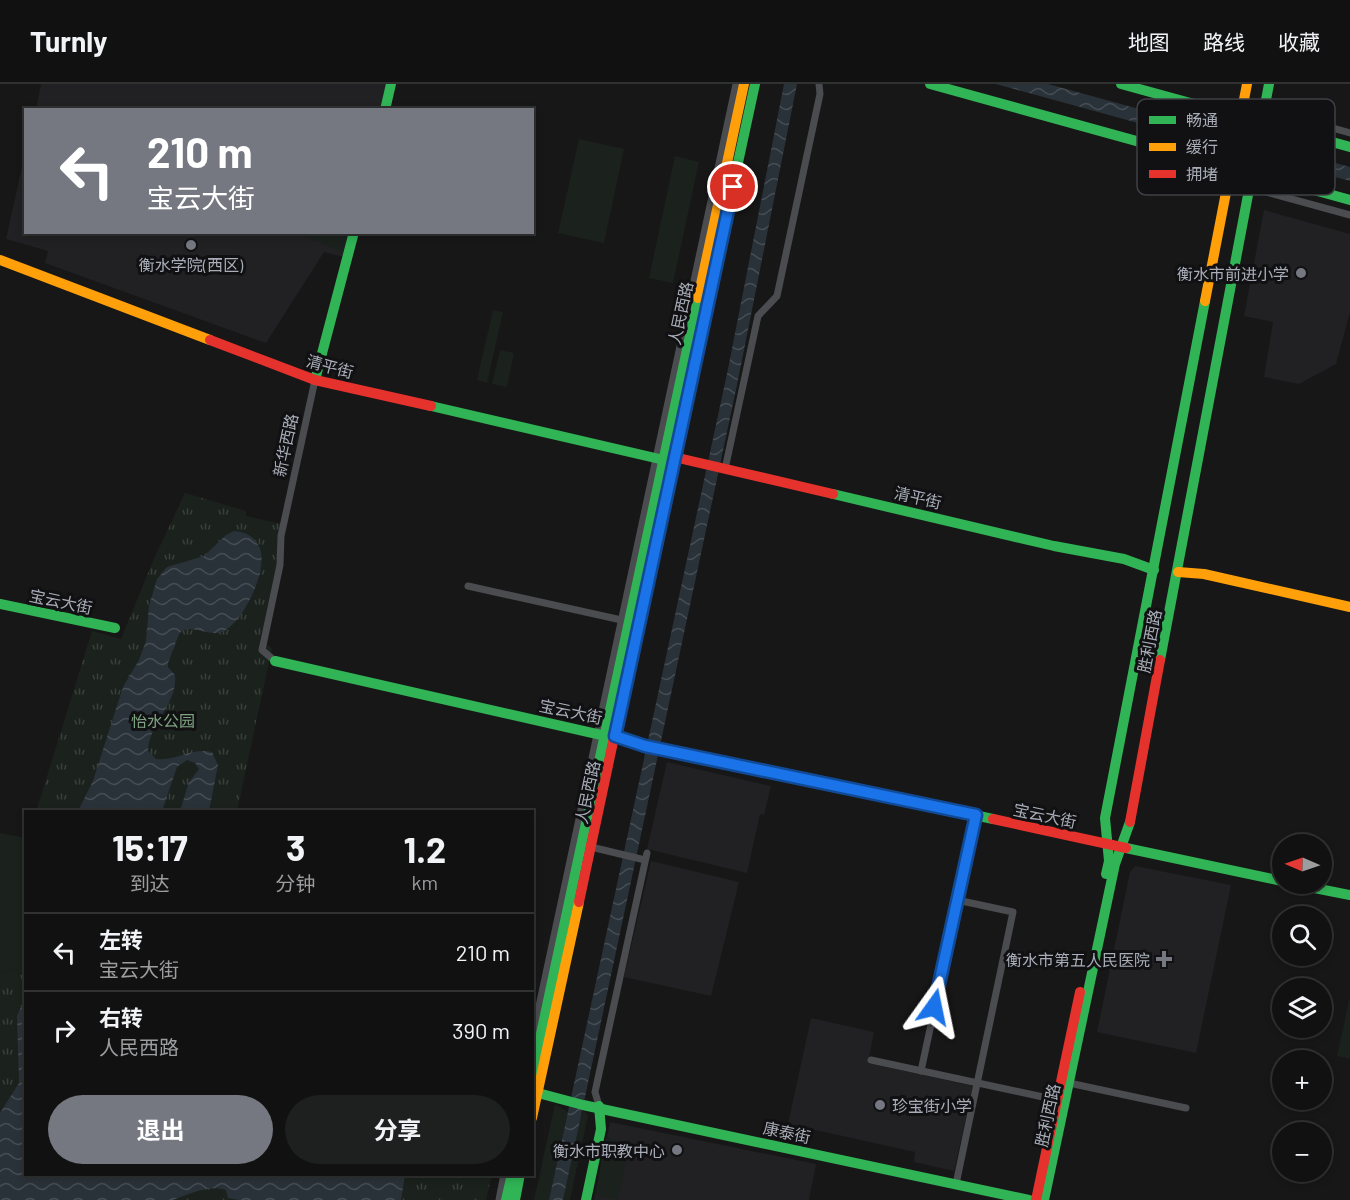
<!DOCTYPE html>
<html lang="zh">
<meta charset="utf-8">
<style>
:root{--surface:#111;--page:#1e1f1f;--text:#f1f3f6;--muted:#9c9d9f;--line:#303131;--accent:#757880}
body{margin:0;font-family:Barlow,"Noto Sans SC",sans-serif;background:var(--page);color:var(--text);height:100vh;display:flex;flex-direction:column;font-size:22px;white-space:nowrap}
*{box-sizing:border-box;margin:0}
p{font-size:20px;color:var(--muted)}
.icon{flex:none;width:33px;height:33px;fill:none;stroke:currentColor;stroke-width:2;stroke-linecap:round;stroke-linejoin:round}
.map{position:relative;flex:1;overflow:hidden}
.drawer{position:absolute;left:24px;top:726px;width:510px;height:366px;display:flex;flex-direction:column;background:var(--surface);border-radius:0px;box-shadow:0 3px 9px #0003,0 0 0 2px var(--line)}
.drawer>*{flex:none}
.banner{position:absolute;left:24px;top:24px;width:510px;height:126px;border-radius:0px;box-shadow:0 3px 9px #0003,0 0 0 2px var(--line);background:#757880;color:#fff;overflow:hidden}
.needle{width:39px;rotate:272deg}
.fabs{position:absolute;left:1272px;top:750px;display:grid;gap:12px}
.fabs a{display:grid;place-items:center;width:60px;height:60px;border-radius:50%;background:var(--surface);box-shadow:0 3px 9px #0003,0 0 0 2px var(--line);font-size:30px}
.pin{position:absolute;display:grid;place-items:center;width:51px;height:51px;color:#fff;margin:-26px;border:3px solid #fff;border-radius:50%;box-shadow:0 2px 6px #0007}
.me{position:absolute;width:66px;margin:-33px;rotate:12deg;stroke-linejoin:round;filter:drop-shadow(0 0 4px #0008)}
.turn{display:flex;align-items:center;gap:21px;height:126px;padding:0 24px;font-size:27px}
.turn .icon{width:78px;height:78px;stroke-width:2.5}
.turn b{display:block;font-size:42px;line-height:51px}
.eta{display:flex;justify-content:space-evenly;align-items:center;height:102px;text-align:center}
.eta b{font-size:36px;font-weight:700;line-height:42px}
.action{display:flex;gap:12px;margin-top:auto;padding:12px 24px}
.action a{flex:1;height:69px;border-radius:36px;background:var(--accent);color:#fff;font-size:24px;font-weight:700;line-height:69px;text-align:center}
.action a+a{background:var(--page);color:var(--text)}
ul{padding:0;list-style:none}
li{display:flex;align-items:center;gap:18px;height:78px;padding:0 24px;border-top:2px solid var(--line)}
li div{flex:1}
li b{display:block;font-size:22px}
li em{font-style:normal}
header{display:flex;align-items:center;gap:36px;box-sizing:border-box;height:84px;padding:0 30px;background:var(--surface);border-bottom:2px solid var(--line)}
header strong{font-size:28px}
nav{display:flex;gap:33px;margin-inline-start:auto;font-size:21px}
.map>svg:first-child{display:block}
</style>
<header>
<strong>Turnly</strong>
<nav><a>地图</a><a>路线</a><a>收藏</a></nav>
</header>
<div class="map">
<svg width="1350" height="1116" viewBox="0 0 1350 1116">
<defs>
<pattern id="park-tufts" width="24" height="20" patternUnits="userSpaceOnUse" patternTransform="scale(1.5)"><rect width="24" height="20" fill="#1b211c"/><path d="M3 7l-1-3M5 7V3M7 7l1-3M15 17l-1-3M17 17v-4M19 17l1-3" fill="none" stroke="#393f3b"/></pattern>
<pattern id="water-waves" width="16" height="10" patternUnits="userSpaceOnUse" patternTransform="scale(1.5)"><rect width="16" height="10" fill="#2a3239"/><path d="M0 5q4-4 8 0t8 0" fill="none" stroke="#464d54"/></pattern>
</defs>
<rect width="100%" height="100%" fill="#171717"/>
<g fill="#212124">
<polygon points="41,0 393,0 387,25 36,26"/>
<polygon points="25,69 26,148 358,149 352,175 324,168 266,259 45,179 48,167 6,155"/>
<polygon points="1264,126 1350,150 1350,228 1336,280 1299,300 1264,293 1273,238 1244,232"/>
<polygon points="667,678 771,702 764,731 760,730 747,789 647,765"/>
<polygon points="651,777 739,798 711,912 624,893"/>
<polygon points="1135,782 1231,801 1196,969 1097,948 1130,788"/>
<polygon points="811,934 874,948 868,979 973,1002 954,1087 914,1078 915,1068 788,1040"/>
<polygon points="610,1038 816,1080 809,1116 594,1116"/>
</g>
<g fill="#1b211c">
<polygon points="579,55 624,65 604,159 558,149"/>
<polygon points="675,72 699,78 673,199 649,194"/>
<polygon points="295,149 358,149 353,172"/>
<polygon points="493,226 503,228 487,299 477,296"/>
<polygon points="500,266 514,269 507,303 492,300"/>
<polygon points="0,749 26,754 22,803 25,825 25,881 0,890"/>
<polygon points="1350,912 1350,975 1337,972"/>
<polygon points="555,1020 568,1028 549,1116 534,1116"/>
<polygon points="584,1027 588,1032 570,1116 563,1116 580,1033"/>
<polygon points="606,1053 629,1061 618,1116 595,1111"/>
</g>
<g fill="url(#park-tufts)">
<polygon points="185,409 246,427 246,432 286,441 260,556 272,564 237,727 36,728 92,547 121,555 153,477"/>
<polygon points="25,881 26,1090 492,1091 486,1116 0,1116 0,890"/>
</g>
<g fill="url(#water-waves)">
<polygon points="784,0 797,0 737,301 563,1116 549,1116 728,285"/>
<polygon points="996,0 1048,0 1350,83 1350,97"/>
<path d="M234,447C247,448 255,453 260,465C268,486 244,537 224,547C209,555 190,537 179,550L168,579V583L175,591C178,620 149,638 148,667L156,675C176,677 193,663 212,668L218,681L209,727H180L189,698L199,685L195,679L187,676L177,683L162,727H78L93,697L123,603L139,576L146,557L149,522L157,495L167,483L204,472L226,451Z"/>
<path d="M25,914L26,1090L405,1091L401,1116H239L228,1114L226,1106C209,1100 189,1110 173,1116H0V1029L19,999L17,932Z"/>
</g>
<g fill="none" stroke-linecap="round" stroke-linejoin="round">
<g stroke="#4b4c50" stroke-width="7">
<polyline points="1264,25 1350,49"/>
<polyline points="1248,103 1350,131"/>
<polyline points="725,385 758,232 777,212 820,10 819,0"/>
<polyline points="468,502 626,537"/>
<polyline points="275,577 262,566 280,481 281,452 315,296"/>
<polyline points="591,763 645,776"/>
<polyline points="532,955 736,0"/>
<polyline points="871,976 1057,1016"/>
<polyline points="921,987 976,731"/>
<polyline points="1069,999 1186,1024"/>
<polyline points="599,1022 595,1008 647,769"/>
<polyline points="956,1100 1013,828 957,816"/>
<polyline points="499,1116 504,1090"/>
</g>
<g stroke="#30b455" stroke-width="10">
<polyline points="930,0 1350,116"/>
<polyline points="1121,0 1350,63"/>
<polyline points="385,26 391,0"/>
<polyline points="315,296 354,148"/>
<polyline points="431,322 664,376"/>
<polyline points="833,410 1054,462 1124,475 1154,486"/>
<polyline points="0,520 115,544"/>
<polyline points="1160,576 1269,0"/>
<polyline points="275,577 663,665 993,735"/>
<polyline points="630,578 755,0"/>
<polyline points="1126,764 1282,797"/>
<polyline points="1106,790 1109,777 1105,734 1205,217"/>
<polyline points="1294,800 1350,811"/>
<polyline points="532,992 698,214"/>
<polyline points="538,1009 583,1021 1029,1116"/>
<polyline points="506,1116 512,1090"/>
<polyline points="515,1116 520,1090"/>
<polyline points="586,1116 601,1045 599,1022"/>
<polyline points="1044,1116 1115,780 1130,738"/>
</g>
<g stroke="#ff9f0a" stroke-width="10">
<polyline points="0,176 210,256"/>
<polyline points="698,214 744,0"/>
<polyline points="1205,217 1247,0"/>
<polyline points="1178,488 1204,490 1350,523"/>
<polyline points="532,1034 579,818"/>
</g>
<g stroke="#e5322d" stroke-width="10">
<polyline points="210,256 315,296 431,322"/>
<polyline points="674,373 833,410"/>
<polyline points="993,735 1126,764"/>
<polyline points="1130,738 1160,576"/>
<polyline points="579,818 630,578"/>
<polyline points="1036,1116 1080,908"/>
</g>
</g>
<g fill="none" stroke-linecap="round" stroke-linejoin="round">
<defs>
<polyline id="route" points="733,103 615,652 645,662 976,731 934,923"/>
</defs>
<use href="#route" stroke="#114b97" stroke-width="15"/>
<use href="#route" stroke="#1a73e8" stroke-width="10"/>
</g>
<g fill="#757880" stroke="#111113" stroke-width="2">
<circle cx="191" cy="161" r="6"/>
<circle cx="1301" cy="189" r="6"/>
<path d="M1161 866h6v6h6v6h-6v6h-6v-6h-6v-6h6z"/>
<circle cx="880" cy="1021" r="6"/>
<circle cx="677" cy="1066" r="6"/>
</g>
<g text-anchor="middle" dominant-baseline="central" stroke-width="6" stroke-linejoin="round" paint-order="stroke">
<g font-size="16" fill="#a8adb8" stroke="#111113" text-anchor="end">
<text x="191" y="180" text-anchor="middle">衡水学院(西区)</text>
<text x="1289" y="189">衡水市前进小学</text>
<text x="1150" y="875">衡水市第五人民医院</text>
<text x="892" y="1021" text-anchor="start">珍宝街小学</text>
<text x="665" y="1066">衡水市职教中心</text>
</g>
<g font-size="16" fill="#a8adb8" stroke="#111113">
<text transform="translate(680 229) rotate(-78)">人民西路</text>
<text transform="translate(330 282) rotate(15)">清平街</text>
<text transform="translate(285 361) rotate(-78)">新华西路</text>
<text transform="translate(918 413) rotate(13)">清平街</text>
<text transform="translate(61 517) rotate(12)">宝云大街</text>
<text transform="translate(1149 557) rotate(-79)">胜利西路</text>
<text transform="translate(571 627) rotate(12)">宝云大街</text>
<text transform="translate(587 708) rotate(-78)">人民西路</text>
<text transform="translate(1045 731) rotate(12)">宝云大街</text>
<text transform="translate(1047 1031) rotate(-78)">胜利西路</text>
<text transform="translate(787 1048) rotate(12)">康泰街</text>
</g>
<g font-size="16" fill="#7fa381" stroke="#111113">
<text x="163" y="636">怡水公园</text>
</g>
</g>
<rect x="1137" y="15" width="198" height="96" rx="9" fill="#111113" stroke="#3e4045" stroke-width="1.5"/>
<rect x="1149" y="32" width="27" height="8" fill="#30b455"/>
<rect x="1149" y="59" width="27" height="8" fill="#ff9f0a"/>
<rect x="1149" y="86" width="27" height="8" fill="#e5322d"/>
<g font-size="16" fill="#a8adb8">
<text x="1186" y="42">畅通</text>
<text x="1186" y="69">缓行</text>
<text x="1186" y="96">拥堵</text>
</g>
</svg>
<div class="fabs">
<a><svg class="needle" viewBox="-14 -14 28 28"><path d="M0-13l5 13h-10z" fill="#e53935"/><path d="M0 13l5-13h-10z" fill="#9c9d9f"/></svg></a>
<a><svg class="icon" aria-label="search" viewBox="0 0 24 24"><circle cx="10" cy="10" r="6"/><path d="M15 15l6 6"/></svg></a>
<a><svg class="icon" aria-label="layers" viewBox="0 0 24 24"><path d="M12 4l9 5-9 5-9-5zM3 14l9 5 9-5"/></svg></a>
<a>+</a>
<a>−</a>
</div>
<div class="pin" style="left:733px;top:103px;background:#d93025"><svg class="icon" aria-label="arrive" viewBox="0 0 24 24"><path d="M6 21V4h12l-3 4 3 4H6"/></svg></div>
<svg class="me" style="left:934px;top:923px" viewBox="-20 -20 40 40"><path d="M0-17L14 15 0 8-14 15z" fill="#1a73e8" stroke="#fff" stroke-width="4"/></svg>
<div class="banner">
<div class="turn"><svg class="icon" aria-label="left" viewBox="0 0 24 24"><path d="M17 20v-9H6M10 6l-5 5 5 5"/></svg><div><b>210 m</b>宝云大街</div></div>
</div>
<section class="drawer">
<div class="eta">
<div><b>15:17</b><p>到达</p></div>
<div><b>3</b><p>分钟</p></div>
<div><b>1.2</b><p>km</p></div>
</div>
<ul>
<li><svg class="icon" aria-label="left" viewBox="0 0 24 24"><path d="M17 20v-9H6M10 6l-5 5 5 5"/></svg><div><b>左转</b><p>宝云大街</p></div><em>210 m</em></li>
<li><svg class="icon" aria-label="right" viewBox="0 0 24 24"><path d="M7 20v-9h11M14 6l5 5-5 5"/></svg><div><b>右转</b><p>人民西路</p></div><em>390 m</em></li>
</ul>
<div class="action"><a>退出</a><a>分享</a></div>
</section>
</div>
